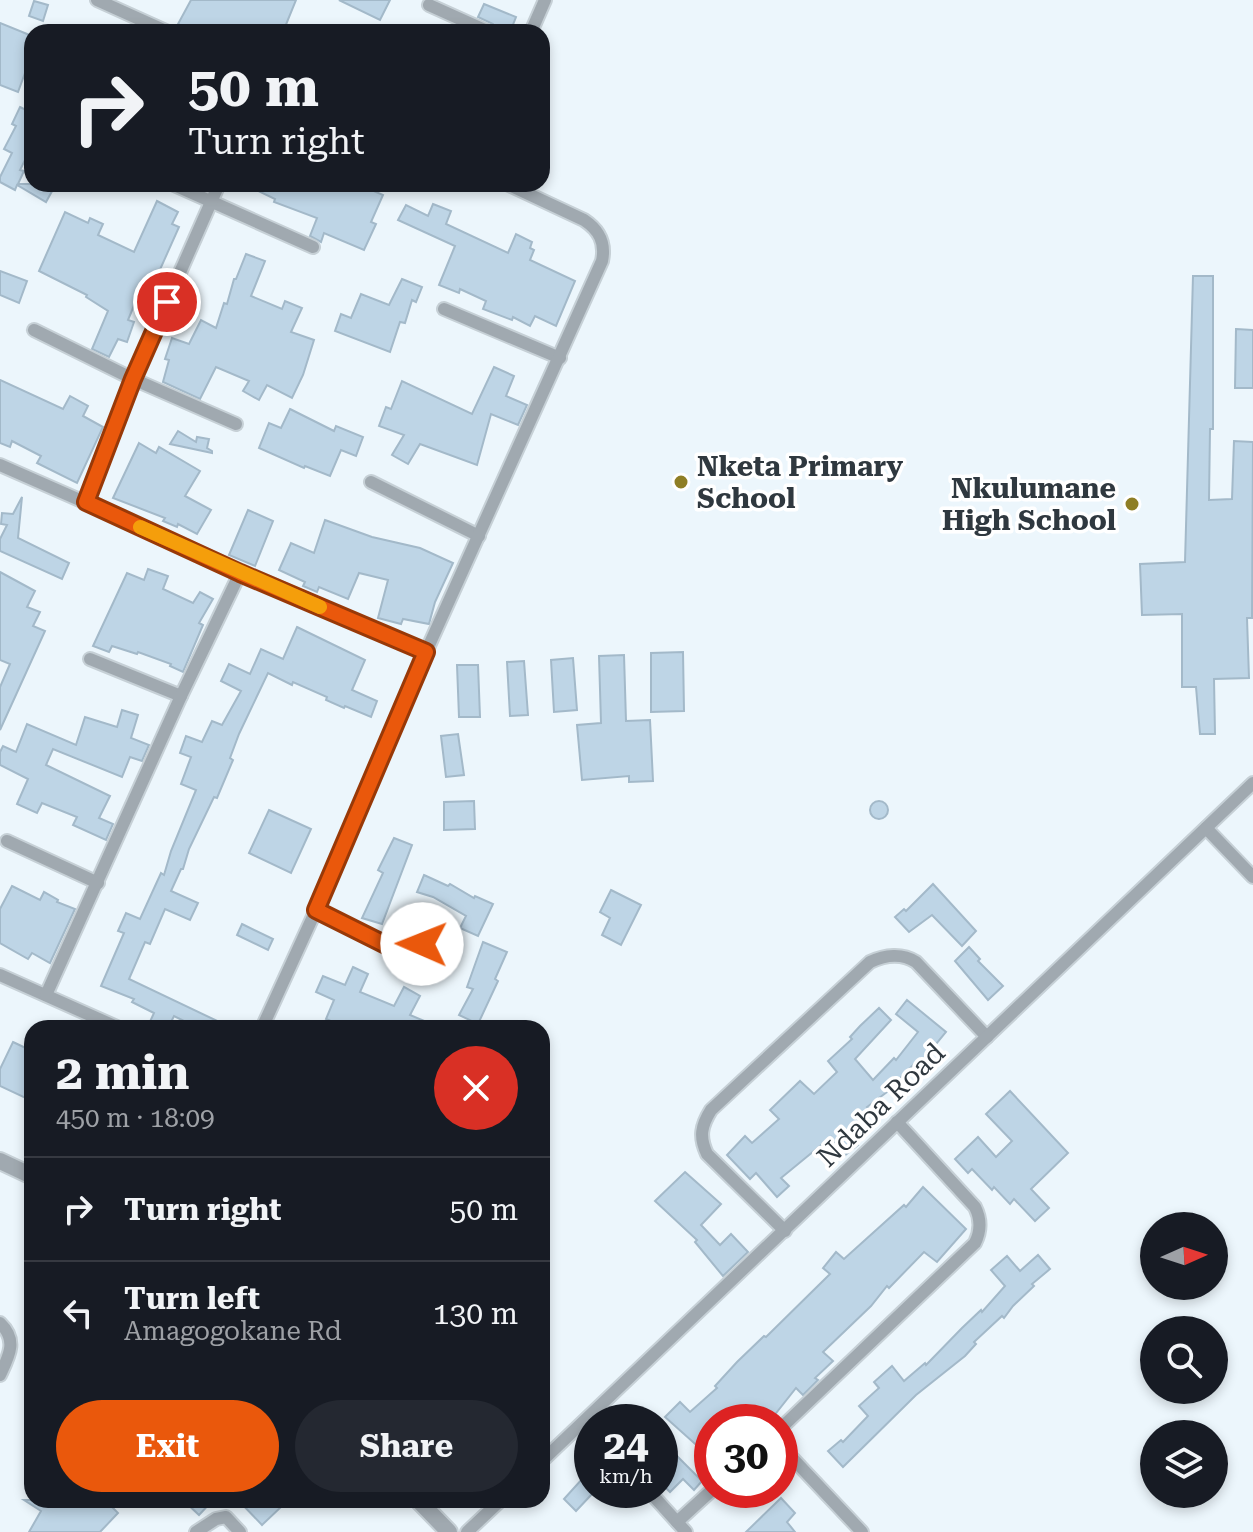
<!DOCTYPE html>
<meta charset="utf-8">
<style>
:root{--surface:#171b24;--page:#242831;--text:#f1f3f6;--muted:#9ea1a6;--line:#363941;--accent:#ea580c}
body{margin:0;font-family:"Roboto Serif",serif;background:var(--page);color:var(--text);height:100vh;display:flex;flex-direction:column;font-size:30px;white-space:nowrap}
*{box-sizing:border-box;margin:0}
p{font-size:26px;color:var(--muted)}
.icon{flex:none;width:44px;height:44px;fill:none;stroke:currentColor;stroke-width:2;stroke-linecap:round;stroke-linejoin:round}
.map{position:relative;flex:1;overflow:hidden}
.details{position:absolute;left:24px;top:1020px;width:526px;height:488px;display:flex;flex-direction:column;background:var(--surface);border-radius:24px;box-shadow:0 4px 12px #0003}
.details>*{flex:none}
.guide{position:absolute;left:24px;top:24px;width:526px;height:168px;border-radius:24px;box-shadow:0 4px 12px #0003;background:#171b24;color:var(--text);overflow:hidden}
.needle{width:52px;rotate:87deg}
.tools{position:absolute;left:1140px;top:1212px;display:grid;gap:16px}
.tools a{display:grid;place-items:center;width:88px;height:88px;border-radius:50%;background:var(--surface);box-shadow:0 4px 12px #0003;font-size:40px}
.speed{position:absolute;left:574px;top:1404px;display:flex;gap:16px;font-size:40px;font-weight:700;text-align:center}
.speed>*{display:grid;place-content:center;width:104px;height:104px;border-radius:50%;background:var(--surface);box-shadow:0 4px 12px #0003;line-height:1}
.speed small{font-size:20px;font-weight:400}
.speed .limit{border:12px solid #d22;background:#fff;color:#111}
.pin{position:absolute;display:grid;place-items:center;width:68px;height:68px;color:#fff;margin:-34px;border:4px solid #fff;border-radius:50%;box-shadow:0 2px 8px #0007}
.me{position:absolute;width:88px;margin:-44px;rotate:271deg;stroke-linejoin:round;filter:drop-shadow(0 0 6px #0008)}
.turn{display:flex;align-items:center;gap:28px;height:168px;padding:0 32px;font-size:36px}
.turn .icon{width:104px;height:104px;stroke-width:2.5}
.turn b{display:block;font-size:56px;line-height:68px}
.round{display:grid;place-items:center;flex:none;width:84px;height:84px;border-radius:42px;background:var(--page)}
.head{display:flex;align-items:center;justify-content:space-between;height:136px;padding:0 32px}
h1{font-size:48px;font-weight:700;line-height:60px}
.cta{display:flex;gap:16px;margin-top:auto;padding:16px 32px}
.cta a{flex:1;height:92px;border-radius:48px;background:var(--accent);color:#fff;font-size:32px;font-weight:700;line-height:92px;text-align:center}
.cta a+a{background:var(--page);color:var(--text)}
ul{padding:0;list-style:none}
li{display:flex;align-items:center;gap:24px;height:104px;padding:0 32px;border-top:2px solid var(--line)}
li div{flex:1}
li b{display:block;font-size:30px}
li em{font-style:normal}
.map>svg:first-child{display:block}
</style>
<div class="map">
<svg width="1253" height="1532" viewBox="0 0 1253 1532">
<rect width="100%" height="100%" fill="#ecf6fc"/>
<g fill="#bed5e6" stroke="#a3b9c9" stroke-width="2">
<polygon points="191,0 296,0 283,32 235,32 223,27 220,32 194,32 178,24"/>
<polygon points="339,0 390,0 380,20"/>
<polygon points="34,1 48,5 43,21 29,16"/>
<polygon points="484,4 516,17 510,32 498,32 493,24 478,17"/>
<polygon points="0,23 32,36 32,54 18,92 0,85"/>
<polygon points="20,107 32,113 32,146 20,170 24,171 18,184 56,184 46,202 17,185 15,190 0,182 0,177 12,153 4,149 16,126 12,124"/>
<polygon points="244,184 358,184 383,195 371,222 376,224 364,250 324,233 321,242 310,236 317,218 274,202 275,199"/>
<polygon points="157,201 178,212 172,224 179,227 158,274 166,277 159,294 142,286 128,320 134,322 127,342 118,339 109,357 92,349 108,311 86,297 87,295 39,271 65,212 88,223 90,218 103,224 98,235 134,252"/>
<polygon points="433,204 451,211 446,224 508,253 516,234 532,242 530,248 534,250 530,260 575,281 556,326 535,316 530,326 513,317 512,320 483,309 486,301 460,289 459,293 439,285 455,246 398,220 406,205 428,216"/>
<polygon points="246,254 265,261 251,296 282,309 285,301 302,308 291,332 314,340 303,375 292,398 267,385 259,400 243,391 249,381 216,367 200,399 163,382 169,360 165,359 172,338 189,344 201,320 216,328 224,303 227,304 234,279 236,279"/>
<polygon points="0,271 27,281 19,303 0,295"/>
<polygon points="1193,276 1213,276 1213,429 1210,429 1209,500 1232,499 1234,441 1253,442 1252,618 1247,618 1249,678 1214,679 1215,734 1200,734 1196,687 1182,687 1182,614 1142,615 1140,564 1185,562"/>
<polygon points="402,279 422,287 416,302 412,300 405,323 400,322 390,352 335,331 341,314 351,318 361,294 389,305"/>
<polygon points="1236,329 1253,330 1253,388 1235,388"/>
<polygon points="494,367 514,376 506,396 527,405 518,425 491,414 477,465 420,444 408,464 392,455 404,435 379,426 386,407 391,409 402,381 472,414"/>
<polygon points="0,380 63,409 70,396 88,406 83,416 103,427 77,483 37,463 41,456 12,441 10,447 0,443"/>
<polygon points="290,409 334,431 336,426 363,437 356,456 341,450 330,476 305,466 304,468 259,448 269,423 281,428"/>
<polygon points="178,431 196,442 197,437 209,439 207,448 212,451 212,453 170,444"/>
<polygon points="139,443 156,453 159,447 200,471 185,496 211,510 197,534 178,524 177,527 163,521 165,518 113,498"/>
<polygon points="22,497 18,538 69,563 62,579 0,551 0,539 7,525 1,524 2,513 13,514"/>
<polygon points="248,510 273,521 255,566 229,555"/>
<polygon points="325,520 372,537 420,548 453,563 435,602 429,624 403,619 401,624 378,618 388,580 359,573 348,599 319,587 317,592 303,586 305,582 279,570 291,543 314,553"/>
<polygon points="148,569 168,576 163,589 193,603 200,592 213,599 199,623 203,625 183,672 170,666 171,664 138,652 137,654 112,646 109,652 93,646 127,573 144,580"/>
<polygon points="0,572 35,591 27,607 40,612 33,626 45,631 0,730 0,687 10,664 0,660"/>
<polygon points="297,627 365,660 352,690 377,701 371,717 345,706 344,708 326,700 327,697 293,682 292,685 268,673 239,734 230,758 233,760 217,798 214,797 189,849 183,869 181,869 171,891 198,903 190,920 165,909 150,944 145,942 129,979 232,1028 198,1028 174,1016 168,1028 147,1028 154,1013 132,1002 134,999 101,986 124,933 118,931 126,913 140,919 161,873 164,875 171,851 196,790 181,784 191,757 180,753 186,736 202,742 212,721 222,725 241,691 221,681 229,664 250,674 261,649 283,659"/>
<polygon points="683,652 684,711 651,712 651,653"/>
<polygon points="624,655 626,721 650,720 653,781 629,782 629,776 582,780 577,725 601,723 599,656"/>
<polygon points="573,658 577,710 554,712 551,660"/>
<polygon points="524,661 528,715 510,716 507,662"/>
<polygon points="457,665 478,665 480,717 459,717"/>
<polygon points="122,710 138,715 131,738 149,745 142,761 130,757 122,777 53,749 46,765 110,796 99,818 113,824 106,840 73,825 77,817 42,803 37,813 17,804 28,779 0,765 0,752 3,746 16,752 27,724 76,745 85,717 117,727"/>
<polygon points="458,734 464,775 446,777 441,736"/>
<circle cx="879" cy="810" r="9"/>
<polygon points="474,801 475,829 444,830 444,802"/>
<polygon points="269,810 311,829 291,873 249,853"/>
<polygon points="394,838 412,845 382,924 362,918 383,873 378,870"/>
<polygon points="424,875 448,886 450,884 474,898 475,896 493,904 478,936 460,928 466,916 433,897 417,892"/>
<polygon points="933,884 976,931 962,946 932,915 909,932 895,917 904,909 906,911"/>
<polygon points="12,886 40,900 44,892 58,900 57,902 75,909 50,963 32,953 28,959 0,943 0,909"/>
<polygon points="611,890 641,905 621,945 602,935 610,918 600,912"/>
<polygon points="242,924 273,939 268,950 237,935"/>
<polygon points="483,942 507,952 495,979 498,981 478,1024 459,1015 473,989 467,987"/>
<polygon points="969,947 980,959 978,961 1003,986 988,1000 955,961"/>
<polygon points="353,967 368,974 360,992 394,1006 404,987 420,996 410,1015 441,1028 347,1028 326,1019 334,1000 316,992 323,976 345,985"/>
<polygon points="907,1000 946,1032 918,1066 915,1063 887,1092 867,1107 870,1110 849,1131 858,1145 844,1156 831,1137 781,1178 789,1186 777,1197 756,1173 750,1179 727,1155 745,1136 752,1143 779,1119 770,1110 800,1081 814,1094 837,1072 828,1061 852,1039 850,1037 860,1026 879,1008 891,1020 855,1059 873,1080 894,1058 896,1060 918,1032 896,1014"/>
<polygon points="13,1042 32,1051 32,1101 0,1086 0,1069"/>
<polygon points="1010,1091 1068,1153 1031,1189 1049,1208 1035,1221 1014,1199 1010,1204 994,1187 992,1190 972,1169 968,1173 955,1159 978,1137 996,1157 1012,1141 986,1114"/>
<polygon points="685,1172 721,1204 701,1225 720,1245 731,1234 748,1252 723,1276 695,1242 697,1240 655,1201"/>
<polygon points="923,1187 966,1229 937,1262 924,1252 889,1288 887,1286 871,1306 823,1352 833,1361 815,1378 818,1380 803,1395 796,1388 769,1422 712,1422 712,1459 665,1417 680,1402 690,1412 717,1388 715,1386 737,1362 764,1336 766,1337 830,1274 823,1268 836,1252 844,1259 904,1205 906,1207"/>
<polygon points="1038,1255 1050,1269 1032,1284 1034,1286 1013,1306 1004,1318 1002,1316 974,1342 976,1344 965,1356 916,1395 843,1467 828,1451 841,1440 843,1442 868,1416 859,1406 879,1388 874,1382 892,1366 904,1381 925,1363 926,1365 962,1328 981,1310 982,1312 1005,1286 991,1270 1007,1256 1020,1271"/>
<polygon points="660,1439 702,1481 694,1490 683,1479 670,1492 660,1482"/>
<polygon points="592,1468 592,1494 576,1511 564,1499"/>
<polygon points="781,1498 795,1513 787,1522 795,1532 746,1532"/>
<polygon points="24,1500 105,1500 118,1513 100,1532 29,1532 41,1511"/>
<polygon points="183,1500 213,1500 199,1515"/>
<polygon points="238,1500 275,1500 281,1507 262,1525"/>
</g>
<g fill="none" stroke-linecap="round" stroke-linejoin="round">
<defs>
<g id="minor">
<polyline points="97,0 168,32"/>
<polyline points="429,5 489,32"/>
<polyline points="531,32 545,0"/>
<polyline points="172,184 313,247"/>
<polyline points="444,309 560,358"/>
<polyline points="34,330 133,379 236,424"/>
<polyline points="0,465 426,652"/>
<polyline points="371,482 479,536"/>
<polyline points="86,502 133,379 219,184"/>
<polyline points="90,659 181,696"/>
<polyline points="1206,828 1253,877"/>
<polyline points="7,841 98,883"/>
<polyline points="316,910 392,948 404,949 422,944"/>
<polyline points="0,975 119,1028"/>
<polyline points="46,995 181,696 240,573"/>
<path d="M262,1028L316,910L426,652L602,261C606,242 599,230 584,220L507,184"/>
<path d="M785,1231L707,1154C699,1137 701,1126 711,1110L870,962C885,955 902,953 916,962L987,1037"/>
<path d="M0,1323C18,1340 9,1356 0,1375"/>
<path d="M780,1429L975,1243C981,1231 981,1219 975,1207L897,1122"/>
<polyline points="780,1445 862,1532"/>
<polyline points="542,1461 1253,783"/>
<polyline points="648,1490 686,1532"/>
<polyline points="677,1522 712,1490"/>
<polyline points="196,1532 216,1519 226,1517 240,1532"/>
<polyline points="467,1532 501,1500"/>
</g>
<g id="tertiary">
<polyline points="0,1161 32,1176"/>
<polyline points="418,1500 449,1532"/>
</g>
</defs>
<use href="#minor" stroke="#c6d0d6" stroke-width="16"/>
<use href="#tertiary" stroke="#c6d0d6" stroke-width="20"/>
<use href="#minor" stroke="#a0a9b0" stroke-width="12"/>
<use href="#tertiary" stroke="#a0a9b0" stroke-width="16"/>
</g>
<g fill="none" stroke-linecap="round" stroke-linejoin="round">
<defs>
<polyline id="route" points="167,302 133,379 86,502 240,573 426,652 316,910 392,948 404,949 422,944"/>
</defs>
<use href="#route" stroke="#983908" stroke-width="20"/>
<use href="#route" stroke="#ea580c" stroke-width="14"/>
<polyline stroke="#f59e0b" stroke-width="14" points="140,527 320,607"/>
</g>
<g fill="#8e7e25" stroke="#fff" stroke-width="3">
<circle cx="681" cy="482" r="8"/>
<circle cx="1132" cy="504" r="8"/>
</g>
<g text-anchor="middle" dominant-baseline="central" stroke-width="7" stroke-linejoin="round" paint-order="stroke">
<g font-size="28" font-weight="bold" fill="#2f383f" stroke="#fff" text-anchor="start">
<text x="697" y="466">Nketa Primary<tspan x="697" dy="32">School</tspan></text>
<text x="1116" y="488" text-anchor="end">Nkulumane<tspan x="1116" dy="32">High School</tspan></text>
</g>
<g font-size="28" fill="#2f383f" stroke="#fff">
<text transform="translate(881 1105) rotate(-44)">Ndaba Road</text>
</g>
</g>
</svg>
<div class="tools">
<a><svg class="needle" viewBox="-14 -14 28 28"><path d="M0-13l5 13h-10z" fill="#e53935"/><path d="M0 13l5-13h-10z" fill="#9ea1a6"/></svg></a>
<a><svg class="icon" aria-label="search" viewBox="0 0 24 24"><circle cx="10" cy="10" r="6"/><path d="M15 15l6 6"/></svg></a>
<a><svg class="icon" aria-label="layers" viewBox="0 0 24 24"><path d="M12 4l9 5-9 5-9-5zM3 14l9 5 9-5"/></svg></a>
</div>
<div class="speed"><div>24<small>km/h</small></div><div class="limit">30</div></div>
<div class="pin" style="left:167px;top:302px;background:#d93025"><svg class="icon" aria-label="arrive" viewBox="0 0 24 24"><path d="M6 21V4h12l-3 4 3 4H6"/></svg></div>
<svg class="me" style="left:422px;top:944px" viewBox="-20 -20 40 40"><circle r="19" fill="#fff"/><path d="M0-13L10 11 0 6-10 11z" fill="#ea580c"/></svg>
<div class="guide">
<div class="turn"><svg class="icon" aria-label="right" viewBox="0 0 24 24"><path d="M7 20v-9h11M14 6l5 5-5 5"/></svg><div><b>50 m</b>Turn right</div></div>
</div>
<section class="details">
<div class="head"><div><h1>2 min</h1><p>450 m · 18:09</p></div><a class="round" style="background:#d93025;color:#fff"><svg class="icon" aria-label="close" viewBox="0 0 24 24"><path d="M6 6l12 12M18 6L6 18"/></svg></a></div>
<ul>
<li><svg class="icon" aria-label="right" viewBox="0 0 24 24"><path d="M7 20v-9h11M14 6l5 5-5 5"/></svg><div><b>Turn right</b></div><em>50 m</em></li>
<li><svg class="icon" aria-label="left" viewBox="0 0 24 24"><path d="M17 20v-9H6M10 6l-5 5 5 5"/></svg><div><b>Turn left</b><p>Amagogokane Rd</p></div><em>130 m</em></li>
</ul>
<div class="cta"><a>Exit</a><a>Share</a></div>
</section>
</div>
